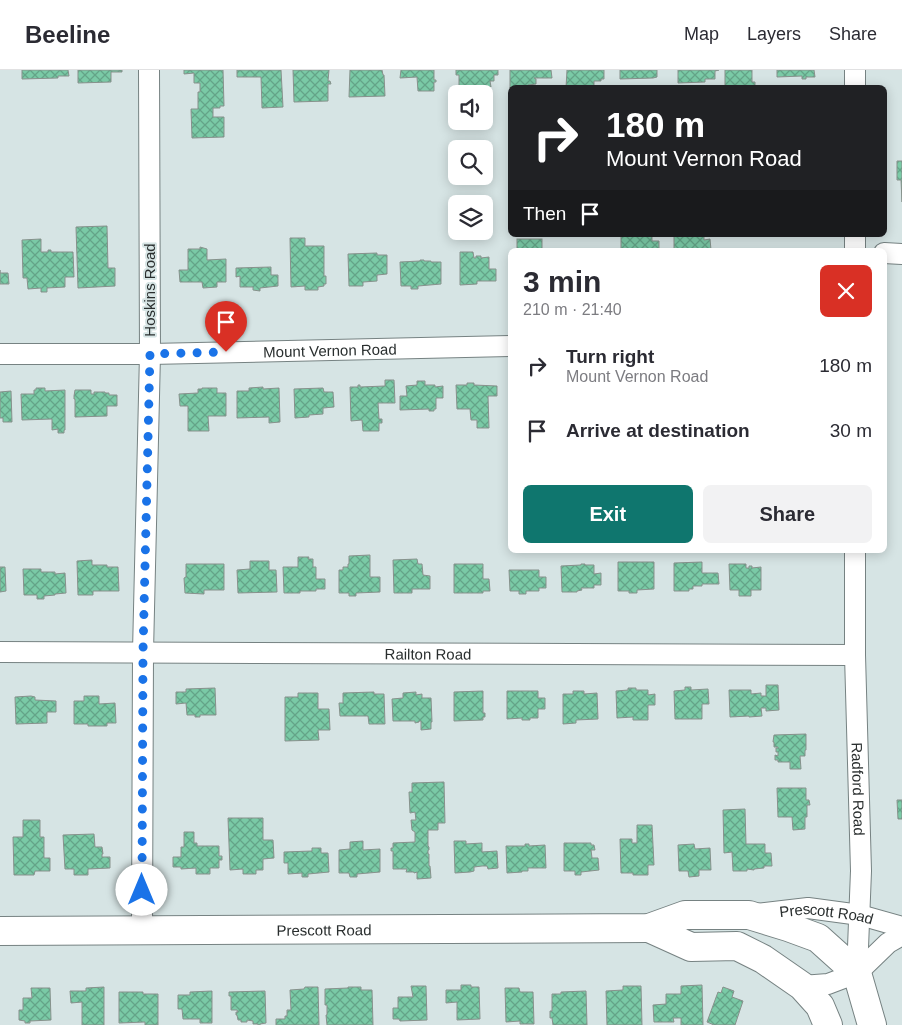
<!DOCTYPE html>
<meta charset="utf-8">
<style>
:root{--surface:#fff;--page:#f2f2f3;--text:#2b2b33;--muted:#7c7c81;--line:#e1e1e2;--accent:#0f766e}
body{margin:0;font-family:Helvetica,sans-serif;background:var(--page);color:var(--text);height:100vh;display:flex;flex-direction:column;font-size:19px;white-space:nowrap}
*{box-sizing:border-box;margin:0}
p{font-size:16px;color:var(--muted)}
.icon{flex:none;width:28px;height:28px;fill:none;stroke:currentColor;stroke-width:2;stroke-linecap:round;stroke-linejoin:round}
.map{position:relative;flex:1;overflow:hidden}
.side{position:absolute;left:508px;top:178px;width:379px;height:305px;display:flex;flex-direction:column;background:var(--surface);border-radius:8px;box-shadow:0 2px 12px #0003}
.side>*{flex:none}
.hud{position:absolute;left:508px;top:15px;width:379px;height:152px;border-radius:8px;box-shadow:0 2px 12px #0003;background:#202124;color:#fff;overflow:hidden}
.tools{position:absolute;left:448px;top:15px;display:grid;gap:10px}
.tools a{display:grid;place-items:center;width:45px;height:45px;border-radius:8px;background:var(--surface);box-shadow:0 2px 12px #0003;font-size:25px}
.pin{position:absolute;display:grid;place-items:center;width:42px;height:42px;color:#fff;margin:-51px -21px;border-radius:50% 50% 50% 0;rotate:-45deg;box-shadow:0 0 5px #0007}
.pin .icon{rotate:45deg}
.me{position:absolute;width:55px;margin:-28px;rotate:0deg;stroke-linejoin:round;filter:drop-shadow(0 0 4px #0008)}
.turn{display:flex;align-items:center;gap:18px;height:105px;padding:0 15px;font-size:22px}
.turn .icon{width:65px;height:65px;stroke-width:2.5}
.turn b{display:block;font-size:35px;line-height:42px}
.then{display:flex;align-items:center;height:48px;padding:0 15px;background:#0003;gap:10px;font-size:19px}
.round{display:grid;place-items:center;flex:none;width:52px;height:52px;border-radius:8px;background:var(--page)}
.head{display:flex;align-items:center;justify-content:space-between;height:85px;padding:0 15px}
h1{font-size:30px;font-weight:800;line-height:38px}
.button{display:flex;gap:10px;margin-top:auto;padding:10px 15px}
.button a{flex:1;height:58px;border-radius:8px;background:var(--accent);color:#fff;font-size:20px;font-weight:800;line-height:58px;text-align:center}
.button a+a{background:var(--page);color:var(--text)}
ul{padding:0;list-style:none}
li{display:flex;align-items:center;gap:15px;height:65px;padding:0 15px}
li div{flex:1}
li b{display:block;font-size:19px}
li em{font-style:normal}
header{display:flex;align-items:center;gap:30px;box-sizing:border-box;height:70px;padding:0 25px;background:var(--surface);border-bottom:1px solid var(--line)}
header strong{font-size:24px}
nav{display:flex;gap:28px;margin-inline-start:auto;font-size:18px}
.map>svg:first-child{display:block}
</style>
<header>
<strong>Beeline</strong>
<nav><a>Map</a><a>Layers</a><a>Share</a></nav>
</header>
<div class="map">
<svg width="902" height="955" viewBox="0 0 902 955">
<defs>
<pattern id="building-cross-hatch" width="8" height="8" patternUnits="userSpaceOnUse" patternTransform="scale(1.25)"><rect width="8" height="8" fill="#7acaa6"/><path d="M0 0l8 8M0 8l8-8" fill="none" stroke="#64a488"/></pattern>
</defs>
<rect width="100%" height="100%" fill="#d6e4e4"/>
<g fill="url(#building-cross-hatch)" stroke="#87918c">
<polygon points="22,0 68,0 69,6 58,6 58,8 22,9"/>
<polygon points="78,0 122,0 122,2 111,2 111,12 78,13"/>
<polygon points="184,0 223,0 224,36 220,36 220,38 213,38 213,47 224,47 224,67 192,68 191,39 198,39 198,22 200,22 200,13 194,13 194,3 184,4"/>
<polygon points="237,0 281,0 283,37 262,38 261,7 237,7"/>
<polygon points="293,0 329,0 328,11 330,11 331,14 328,14 328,31 294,32"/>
<polygon points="350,0 382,0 383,5 384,5 385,26 349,27"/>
<polygon points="401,0 434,0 434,10 436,10 436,12 434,12 434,21 418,21 417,7 400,8"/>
<polygon points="456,0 498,0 498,5 494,5 494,11 490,11 491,17 466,19 466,17 459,18 459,5 456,5"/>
<polygon points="510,0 551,0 552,8 534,8 536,9 536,14 528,15 528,18 510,18"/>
<polygon points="567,0 604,0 604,9 601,9 601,11 594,11 594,18 566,18"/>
<polygon points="620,0 657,0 657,7 653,8 620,9"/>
<polygon points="678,0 719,0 715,1 715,9 705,9 705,12 678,13"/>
<polygon points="725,0 752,0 752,12 755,12 755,16 753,16 753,18 725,18"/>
<polygon points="777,0 814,0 815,7 806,7 806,9 802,9 802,6 777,7"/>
<polygon points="897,91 902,91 902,132 901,110 897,110"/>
<polygon points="107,156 108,198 115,198 115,216 78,218 76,157"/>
<polygon points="621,165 652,165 652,171 659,171 659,180 621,180"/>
<polygon points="674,165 704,165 704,170 710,169 711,180 674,180"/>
<polygon points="290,168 305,168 305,176 324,176 324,206 326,206 326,214 324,214 324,216 318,217 318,220 305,220 305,216 291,217"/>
<polygon points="41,169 41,182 48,182 48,180 51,180 51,182 73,182 74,207 65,207 65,217 47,218 47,222 41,222 41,218 28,219 27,208 23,208 22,170"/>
<rect x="517" y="169" width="25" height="11"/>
<polygon points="200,177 207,179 207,190 226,189 226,212 217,212 217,217 203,218 202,212 180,212 179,200 188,200 188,179 200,179"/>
<polygon points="460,182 473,182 474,188 476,188 476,186 481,186 481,188 489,187 489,199 496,199 496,211 477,211 477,214 460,215"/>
<polygon points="377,183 377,185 387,185 387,204 377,205 377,211 363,212 363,216 349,216 348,184"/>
<polygon points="420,190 424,190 424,191 431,191 431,192 441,192 441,214 418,216 418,219 411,219 411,216 401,216 400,192 420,191"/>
<polygon points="271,197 271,205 278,205 278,216 260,218 260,221 253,220 253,217 240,217 240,206 236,207 236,198"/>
<polygon points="0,200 0,203 8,203 9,214 0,214"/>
<polygon points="385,310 394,310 395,333 378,333 379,349 382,349 382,353 379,353 379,361 363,361 362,350 351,351 350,317 358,317 358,315 360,315 360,317 385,316"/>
<polygon points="417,311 425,311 425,315 435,315 435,317 443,316 443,328 436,328 436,339 434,339 434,341 429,341 429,339 400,340 400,326 407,326 406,316 417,315"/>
<polygon points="467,313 474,313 474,315 497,316 497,326 488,326 489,358 477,358 477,350 471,350 470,339 457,339 456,315 467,315"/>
<polygon points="263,317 263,319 279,318 280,352 269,353 269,347 237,348 237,321 249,321 249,318"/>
<polygon points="36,318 45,318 45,321 65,320 65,360 64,360 64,363 58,363 58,359 52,360 52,349 22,350 21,324 34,324 34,320 36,320"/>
<polygon points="202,318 217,318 217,323 226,323 226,346 208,346 209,361 188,361 188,336 180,336 179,324 198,323 198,319 202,319"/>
<polygon points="323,318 324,322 333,322 334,337 323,338 323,344 309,345 309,347 295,348 294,319"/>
<polygon points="75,320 91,320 91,324 94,324 94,322 105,322 105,323 109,323 109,325 117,325 117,336 107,336 107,346 75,347 75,329 74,329 74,326"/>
<polygon points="11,321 12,352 3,352 3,348 0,348 0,322"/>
<polygon points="370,485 370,507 380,507 380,522 356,523 356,526 349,526 349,523 339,523 339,500 343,500 343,497 348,497 348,494 349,494 349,486"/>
<polygon points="298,487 309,487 308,489 313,489 313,497 316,497 316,509 325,509 325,519 316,519 316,521 300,521 300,523 284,523 283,497 298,497"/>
<polygon points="417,489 418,494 422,494 423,505 430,506 430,519 412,519 412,523 394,523 393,490"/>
<polygon points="92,490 92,495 107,495 107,497 118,497 119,521 93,521 93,525 78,525 77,491"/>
<polygon points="250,491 269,491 269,500 276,500 277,522 238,523 237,500 250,499"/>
<polygon points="618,492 654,492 654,519 637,520 637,523 629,523 629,521 618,521"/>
<polygon points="702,492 702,503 718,503 719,514 702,514 702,516 693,516 693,519 689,519 689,521 674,521 674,493"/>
<polygon points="186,494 224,494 224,520 204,520 204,524 185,523 184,508 186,507"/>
<polygon points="454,494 483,494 483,509 489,509 490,521 483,521 483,523 454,523"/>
<polygon points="581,494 585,494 585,495 594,495 594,504 601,503 601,515 594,515 594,518 581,518 582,520 577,521 577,522 562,522 561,496 581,495"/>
<polygon points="729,494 746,494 746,498 749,498 749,496 752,496 752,498 761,497 761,520 751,520 751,526 739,526 739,520 730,520"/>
<polygon points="0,497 5,497 6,521 0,522"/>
<polygon points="23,499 41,499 41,502 55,502 55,504 65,503 66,523 55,524 55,525 44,526 44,529 37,529 37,525 24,525"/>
<polygon points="509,500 539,500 539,507 546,507 546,518 539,518 539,521 526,521 526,524 519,524 519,521 510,521"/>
<polygon points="766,615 778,615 779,640 766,641 766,638 761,638 762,646 749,647 749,646 730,647 729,620 751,620 751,624 761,623 761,626 766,626"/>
<polygon points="685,617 691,617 691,620 708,619 709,634 702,634 702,649 675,649 674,621 685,620"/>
<polygon points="215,618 216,645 200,645 200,647 195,647 195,645 187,645 186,633 176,634 176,622 186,622 186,619"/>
<polygon points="628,618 636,618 636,620 648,620 648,625 655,624 655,635 648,635 648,650 633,650 633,647 617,648 616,621 628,620"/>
<polygon points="483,621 483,643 485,643 485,647 483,647 483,650 454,651 454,622"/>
<polygon points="507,621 538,621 538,628 545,628 545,639 538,639 538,648 530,648 530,650 522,650 522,648 507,649"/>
<polygon points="573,621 584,621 584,624 597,623 598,649 576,650 576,653 563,654 563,624 573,624"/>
<polygon points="374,622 374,624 384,624 385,654 369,654 368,646 340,646 339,633 343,633 343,623"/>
<polygon points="416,622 416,625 422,624 422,628 431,628 432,652 431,652 431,659 421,660 421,651 419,651 419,652 415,653 415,651 393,651 392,629 403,628 403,623"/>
<polygon points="298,623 318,623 318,639 329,639 330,660 318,660 319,670 285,671 285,627 298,627"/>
<polygon points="31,626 35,627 35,630 56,631 56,642 47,642 47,653 16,654 15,627"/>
<polygon points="84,626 99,626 99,634 115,633 116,653 107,653 107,656 88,656 88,654 74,654 74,631 84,631"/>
<polygon points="806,664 806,680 805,680 805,686 800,686 801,699 790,699 790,692 778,692 778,690 775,690 775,685 778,686 778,682 776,682 776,678 778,678 778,677 774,677 774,672 773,672 774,665"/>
<polygon points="444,712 445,753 438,753 438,760 428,760 428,776 429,777 429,780 428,780 428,784 429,784 429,796 430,796 431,808 417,809 417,802 414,803 414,802 406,802 407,799 393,799 393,781 391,781 391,778 393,778 393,773 415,772 415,762 412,760 411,750 416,750 415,742 410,743 409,722 412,722 412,713"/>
<polygon points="777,718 806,718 806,730 809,730 810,735 807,735 807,747 805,747 805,759 793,760 792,747 778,747"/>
<polygon points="897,730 902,730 902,749 898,749"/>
<polygon points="745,739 746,774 765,774 765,783 771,783 772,796 764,796 764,798 754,799 754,800 747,799 747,801 733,801 732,782 724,783 723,740"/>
<polygon points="228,748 263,748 263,770 273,770 274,788 263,789 263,800 256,800 256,804 243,804 243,799 230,800"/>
<polygon points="23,750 40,750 40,767 44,767 44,788 50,788 50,801 35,801 34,805 14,805 13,767 23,767"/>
<polygon points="637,755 652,755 654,795 648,795 648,805 633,805 633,803 621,803 620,769 632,769 632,773 637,773"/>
<polygon points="184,762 194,762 194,773 197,773 197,776 219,776 219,786 222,786 222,790 219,790 219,798 210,798 210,804 196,804 196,798 181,799 181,797 173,797 173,787 181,787 181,777 184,777"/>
<polygon points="94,764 95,777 102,777 103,784 102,784 102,787 110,787 110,798 88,799 88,805 74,805 74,799 65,799 63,765"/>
<polygon points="363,771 363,780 380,779 380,802 357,804 357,807 350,807 349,803 339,803 339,780 350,779 350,772"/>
<polygon points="454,771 466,771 466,774 482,773 482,782 497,781 498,798 488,799 487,796 482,796 474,797 474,801 470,802 455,803"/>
<polygon points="564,773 591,773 591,775 594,775 595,780 591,780 592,788 598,788 599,800 581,802 581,805 575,805 575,801 564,801"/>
<polygon points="525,774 529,774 529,776 545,775 546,798 528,798 528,801 522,801 522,802 507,803 506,776 525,776"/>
<polygon points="694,774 695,779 710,778 711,800 699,800 699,806 689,807 688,801 679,801 678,775"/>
<polygon points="312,778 321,778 321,783 328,783 329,802 308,804 308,807 302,807 302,803 288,804 288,793 284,793 284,782 312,781"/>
<polygon points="461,915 471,915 471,917 479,917 480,949 457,950 457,932 446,933 446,920 461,920"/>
<polygon points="702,915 703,955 681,955 681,948 673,948 674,952 654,952 653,935 666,934 666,924 681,924 681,916"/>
<polygon points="411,916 426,916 427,950 400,951 399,949 393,949 393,938 398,938 398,927 413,927"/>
<polygon points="623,916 641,916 642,955 607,955 606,921 623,920"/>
<polygon points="104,917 104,955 82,955 82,932 71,933 70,921 86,921 86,918"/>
<polygon points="305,917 318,917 319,955 276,955 276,949 285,949 285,946 287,946 287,940 291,940 290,920 304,919"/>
<polygon points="348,917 361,917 361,920 372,920 373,955 327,955 326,945 327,945 327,935 325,935 325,919 348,918"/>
<polygon points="723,917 734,921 732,927 743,931 735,955 714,955 707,952 718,922 721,923"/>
<polygon points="31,918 50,918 51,950 30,951 30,953 25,953 25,951 19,950 19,940 23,940 23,928 32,928"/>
<polygon points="505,918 519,918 520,922 533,922 534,954 520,954 520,951 506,952"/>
<polygon points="212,921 212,953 200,953 200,949 183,949 182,939 178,939 178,925 190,925 190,922"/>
<polygon points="265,921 266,953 260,954 260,955 258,955 258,954 253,954 253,951 247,950 247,952 241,952 241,950 238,950 237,945 236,945 236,942 238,942 237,940 231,940 231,926 229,926 229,922"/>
<polygon points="586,921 587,955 553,955 552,948 550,948 550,941 552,941 552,924 561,924 561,922"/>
<polygon points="119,922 143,922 143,924 158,924 158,955 145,955 145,952 119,953"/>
</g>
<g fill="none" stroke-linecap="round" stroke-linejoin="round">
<defs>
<g id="minor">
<polyline points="855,0 855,18"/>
<polyline points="855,165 855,180"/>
<polyline points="884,183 902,184"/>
<path id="s1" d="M0,284H150L510,276"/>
<path id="s2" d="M855,480V585L861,801L857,903"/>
<path id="s3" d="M0,582L855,585"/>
<path id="s4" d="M757,844L808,838L860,845L902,857"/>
<polyline points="142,860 143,582 150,284 149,0"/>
<polyline points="802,916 828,914 857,903 888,873 902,865"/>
</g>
<g id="secondary">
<polyline points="649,858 691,877 737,876 763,889 802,916 820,936 828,955"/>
<path id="s5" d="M0,861L649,858L685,845H749L788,857L818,868L857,903L872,955"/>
</g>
</defs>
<use href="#minor" stroke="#768282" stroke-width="22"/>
<use href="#secondary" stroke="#768282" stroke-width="30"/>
<use href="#minor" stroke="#fff" stroke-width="20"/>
<use href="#secondary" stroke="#fff" stroke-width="28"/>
</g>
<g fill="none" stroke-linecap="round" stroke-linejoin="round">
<polyline stroke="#1a73e8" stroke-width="9" stroke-dasharray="0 16.2" points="142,820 143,582 150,284 226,282"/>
</g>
<g text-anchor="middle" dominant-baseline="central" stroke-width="4" stroke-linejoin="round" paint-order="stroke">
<g font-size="15" fill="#292e2e" stroke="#d6e4e4">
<text transform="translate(149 220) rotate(-90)">Hoskins Road</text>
<text stroke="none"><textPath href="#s1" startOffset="330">Mount Vernon Road</textPath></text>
<text stroke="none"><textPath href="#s3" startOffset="428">Railton Road</textPath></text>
<text stroke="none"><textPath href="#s2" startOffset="239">Radford Road</textPath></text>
<text stroke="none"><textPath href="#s4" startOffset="70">Prescott Road</textPath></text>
<text stroke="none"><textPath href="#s5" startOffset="324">Prescott Road</textPath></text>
</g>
</g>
</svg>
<div class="tools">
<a><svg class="icon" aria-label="sound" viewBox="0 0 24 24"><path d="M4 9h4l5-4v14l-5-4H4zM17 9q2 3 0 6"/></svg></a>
<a><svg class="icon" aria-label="search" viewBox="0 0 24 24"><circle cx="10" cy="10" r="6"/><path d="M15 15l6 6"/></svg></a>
<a><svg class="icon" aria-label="layers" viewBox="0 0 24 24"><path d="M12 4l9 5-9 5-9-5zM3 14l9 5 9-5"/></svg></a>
</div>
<div class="pin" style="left:226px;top:282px;background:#d93025"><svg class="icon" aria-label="arrive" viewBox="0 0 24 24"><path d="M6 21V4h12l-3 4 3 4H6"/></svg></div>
<svg class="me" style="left:142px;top:820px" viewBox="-20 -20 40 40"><circle r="19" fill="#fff"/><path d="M0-13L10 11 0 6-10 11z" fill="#1a73e8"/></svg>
<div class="hud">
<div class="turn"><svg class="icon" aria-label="right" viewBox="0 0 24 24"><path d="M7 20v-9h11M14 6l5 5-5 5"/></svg><div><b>180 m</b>Mount Vernon Road</div></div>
<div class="then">Then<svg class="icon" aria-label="arrive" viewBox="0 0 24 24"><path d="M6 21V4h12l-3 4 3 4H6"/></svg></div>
</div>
<section class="side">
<div class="head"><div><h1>3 min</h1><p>210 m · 21:40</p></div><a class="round" style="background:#d93025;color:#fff"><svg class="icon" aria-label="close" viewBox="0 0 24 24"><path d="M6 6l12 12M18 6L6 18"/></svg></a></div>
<ul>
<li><svg class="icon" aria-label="right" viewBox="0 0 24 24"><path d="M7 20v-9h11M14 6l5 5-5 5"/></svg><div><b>Turn right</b><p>Mount Vernon Road</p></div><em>180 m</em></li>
<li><svg class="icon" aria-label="arrive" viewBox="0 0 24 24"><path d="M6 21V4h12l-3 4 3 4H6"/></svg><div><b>Arrive at destination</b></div><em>30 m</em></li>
</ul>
<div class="button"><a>Exit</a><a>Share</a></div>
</section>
</div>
